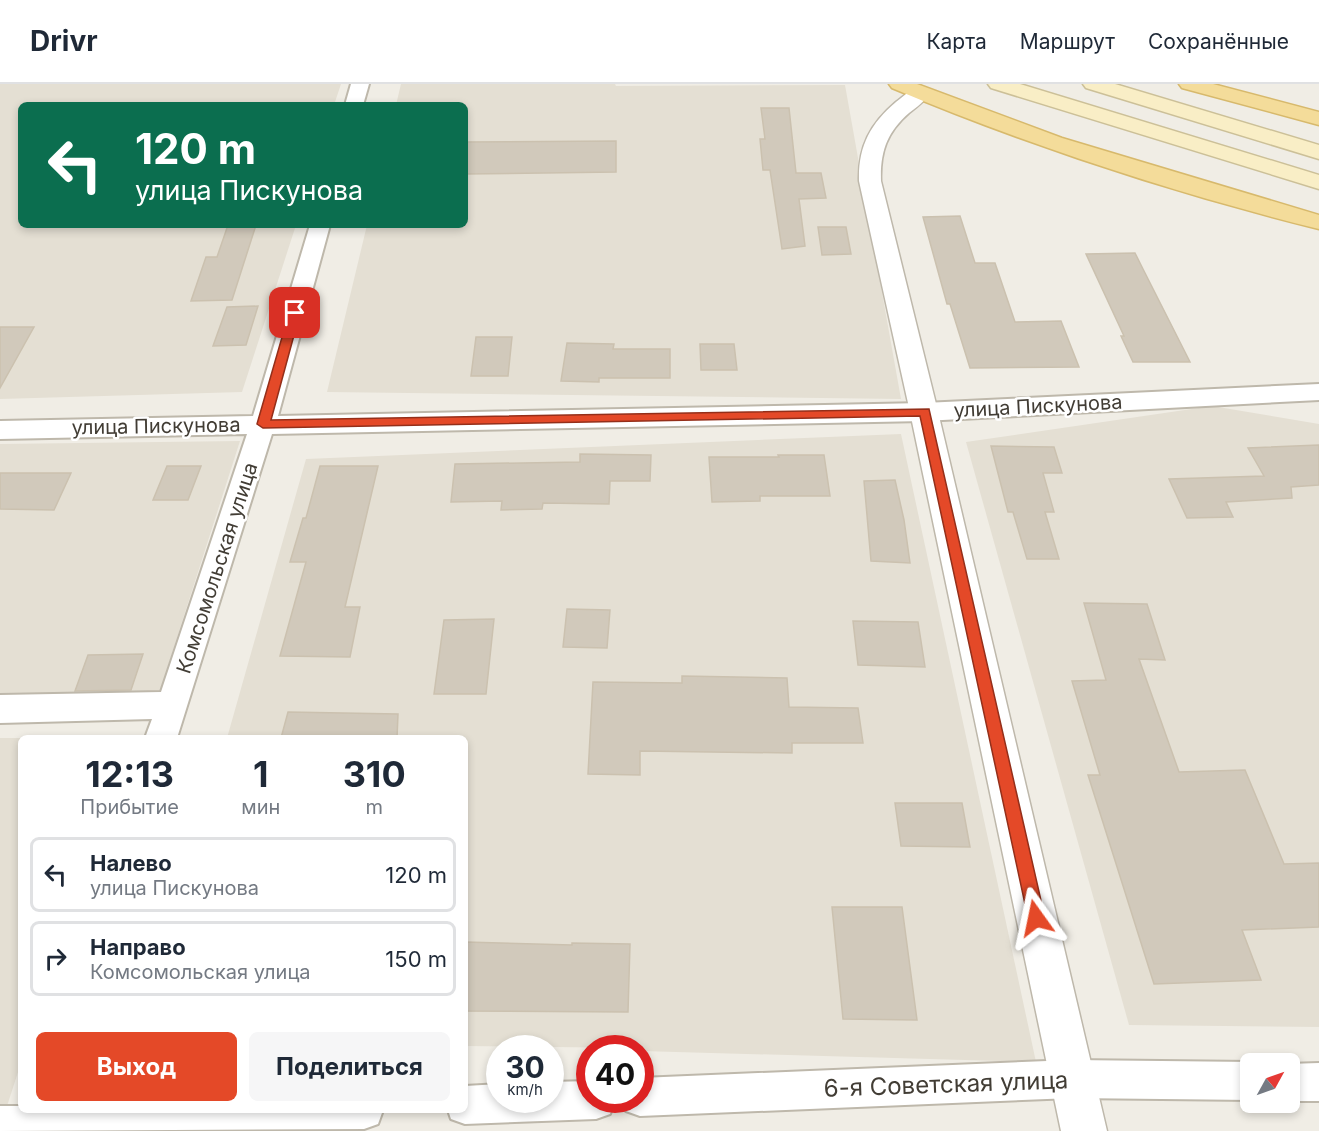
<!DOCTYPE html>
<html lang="ru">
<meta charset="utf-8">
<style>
:root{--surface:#fff;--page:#f6f6f7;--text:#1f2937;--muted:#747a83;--line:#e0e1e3;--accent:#e44928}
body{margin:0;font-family:Inter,sans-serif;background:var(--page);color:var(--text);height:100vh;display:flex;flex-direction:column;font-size:22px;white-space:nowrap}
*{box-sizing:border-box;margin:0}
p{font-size:20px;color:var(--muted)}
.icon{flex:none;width:33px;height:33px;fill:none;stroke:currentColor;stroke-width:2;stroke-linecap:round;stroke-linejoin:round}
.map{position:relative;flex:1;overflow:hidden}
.side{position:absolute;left:18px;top:651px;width:450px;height:378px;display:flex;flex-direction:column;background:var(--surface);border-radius:9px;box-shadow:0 3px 9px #0003}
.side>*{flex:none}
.top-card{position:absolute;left:18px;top:18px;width:450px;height:126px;border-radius:9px;box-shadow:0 3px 9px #0003;background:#0b6e4f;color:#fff;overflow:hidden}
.needle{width:39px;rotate:50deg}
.tools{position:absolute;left:1240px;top:969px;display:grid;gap:12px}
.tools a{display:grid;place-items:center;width:60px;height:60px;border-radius:9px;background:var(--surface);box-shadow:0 3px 9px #0003;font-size:30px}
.speed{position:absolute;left:486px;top:951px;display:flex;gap:12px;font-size:30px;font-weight:700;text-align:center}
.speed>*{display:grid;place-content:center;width:78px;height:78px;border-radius:50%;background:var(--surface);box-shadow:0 3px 9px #0003;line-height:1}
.speed small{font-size:15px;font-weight:400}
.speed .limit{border:9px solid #d22;background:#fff;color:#111}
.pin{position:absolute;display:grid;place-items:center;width:51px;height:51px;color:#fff;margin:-26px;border-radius:12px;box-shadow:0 3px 9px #0006}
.me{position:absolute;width:66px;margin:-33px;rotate:348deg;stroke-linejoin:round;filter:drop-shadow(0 0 4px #0008)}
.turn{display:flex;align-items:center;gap:21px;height:126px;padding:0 18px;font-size:27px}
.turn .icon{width:78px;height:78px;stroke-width:2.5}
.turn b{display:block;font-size:42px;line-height:51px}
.eta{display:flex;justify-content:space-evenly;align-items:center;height:102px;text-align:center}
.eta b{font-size:36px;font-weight:700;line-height:42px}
.cta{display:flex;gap:12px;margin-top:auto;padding:12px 18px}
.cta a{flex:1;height:69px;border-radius:9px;background:var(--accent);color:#fff;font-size:24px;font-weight:700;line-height:69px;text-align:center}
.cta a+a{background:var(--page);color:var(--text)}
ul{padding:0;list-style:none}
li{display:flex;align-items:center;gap:18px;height:75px;margin:0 12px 9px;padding:0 6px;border:3px solid var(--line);border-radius:9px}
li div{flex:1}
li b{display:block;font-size:22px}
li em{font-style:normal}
header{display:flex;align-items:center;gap:36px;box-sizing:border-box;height:84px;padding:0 30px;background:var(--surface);border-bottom:2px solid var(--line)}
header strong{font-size:28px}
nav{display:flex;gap:33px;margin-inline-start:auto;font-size:21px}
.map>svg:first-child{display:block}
</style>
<header>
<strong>Drivr</strong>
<nav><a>Карта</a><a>Маршрут</a><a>Сохранённые</a></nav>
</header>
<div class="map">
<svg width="1319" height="1047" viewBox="0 0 1319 1047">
<rect width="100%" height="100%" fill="#f0ede5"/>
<g fill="#e4dfd3">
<polygon points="0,0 341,0 334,21 21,21 21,141 296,141 242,308 0,315"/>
<polygon points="401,0 615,0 616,2 845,1 901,315 327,308 367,141 465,141 465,21 396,21"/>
<polygon points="1212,322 1319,340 1319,943 1129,941 966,358"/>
<polygon points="901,350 1036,978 641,967 640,964 465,962 465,654 227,654 306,375"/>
<polygon points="240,357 157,616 0,621 0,360"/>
<polygon points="0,654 21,654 21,979 7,1022 0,1022"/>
</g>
<g fill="#d1c9bb" stroke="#cbc1af" stroke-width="1.5">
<polygon points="761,24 789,24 796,89 821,89 826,114 799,115 805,162 782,165 770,86 763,86 760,55 765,55"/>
<polygon points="616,57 616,88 465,90 465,58"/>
<polygon points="960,132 975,179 995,179 1015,238 1061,237 1079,283 970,284 950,220 947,220 923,133"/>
<polygon points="228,141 256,141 232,216 191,217 206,173 217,173"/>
<polygon points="818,143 846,143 851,170 822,171"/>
<polygon points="1135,169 1143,185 1190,278 1133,278 1121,252 1124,252 1086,170"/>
<polygon points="258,222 246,261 213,262 227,223"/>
<polygon points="0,243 34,243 0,304"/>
<polygon points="476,253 512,253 508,292 471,292"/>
<polygon points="567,259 614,260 613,265 670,265 670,294 599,294 599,298 561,297"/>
<polygon points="700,260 734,260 737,286 701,286"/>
<polygon points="1319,361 1319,401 1291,403 1292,414 1226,418 1233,433 1187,434 1169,395 1264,392 1248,364"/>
<polygon points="991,362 1054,363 1062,389 1043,389 1054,428 1045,428 1059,475 1027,475 1013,428 1008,428"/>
<polygon points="580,370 651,371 650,397 610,397 609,420 543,419 542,425 501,426 502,417 451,418 455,380 580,378"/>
<polygon points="778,371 824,371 830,412 760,412 760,417 712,418 709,373 779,373"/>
<polygon points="167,382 201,382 188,416 153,416"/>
<polygon points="320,382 378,382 345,523 360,523 350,573 280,572 306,478 290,478 303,434 306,434"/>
<polygon points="0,389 71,389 54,426 0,425"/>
<polygon points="895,396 904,436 910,479 871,477 864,397"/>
<polygon points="1084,519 1147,520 1165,576 1139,575 1179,688 1245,686 1284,780 1319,779 1319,843 1242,846 1261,896 1154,900 1088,691 1100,691 1072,597 1106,596"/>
<polygon points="567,525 610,526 607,564 563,563"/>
<polygon points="494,535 486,610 434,610 444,536"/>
<polygon points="853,537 918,538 925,583 858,581"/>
<polygon points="143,570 131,606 75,607 88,571"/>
<polygon points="682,592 787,594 789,623 858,624 863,659 792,659 792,669 640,667 640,691 588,690 593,598 682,599"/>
<polygon points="288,628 398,630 397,654 281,654"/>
<polygon points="895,719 962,719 970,763 901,762"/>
<polygon points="832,823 902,823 917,936 843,935"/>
<polygon points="465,858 572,861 572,859 630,860 628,928 465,927"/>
</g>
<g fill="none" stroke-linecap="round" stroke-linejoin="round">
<defs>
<g id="minor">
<polygon points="351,0 369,0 363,21 345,21"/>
<polygon points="310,141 330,141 278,332 924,319 1319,300 1319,316 924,337 272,350 177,654 145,654 152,635 0,639 0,611 161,608 247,350 0,355 0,337 253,332"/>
<polygon points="1072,976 1251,978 1255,980 1251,980 1251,1016 1072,1014 640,1032 626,1027 622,1016 640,1016 640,994"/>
<polygon points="1319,979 1319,1017 1290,1017 1288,980"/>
<polygon points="590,997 590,1016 615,1016 610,1030 596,1035 465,1040 451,1035 448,1026 465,1026 465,1002 500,1000 500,1016 550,1016 550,998"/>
<polygon points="0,1022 21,1022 21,1026 383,1026 378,1040 364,1045 0,1047"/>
</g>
<path id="tertiary" d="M920,3L927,5L930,9C925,17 917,23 909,29C887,48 880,68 881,97L938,328L1107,1047H1061L910,328L859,97C858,63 870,40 896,18C904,12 910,5 920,3Z"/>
<g id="secondary">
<polygon points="988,0 1020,0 1319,91 1319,105 991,4"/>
<polygon points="1083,0 1115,0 1319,61 1319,75 1086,4"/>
</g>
<g id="primary">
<path d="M889,0H917L1062,54L1319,131V145C1174,109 1030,62 892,4Z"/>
<polygon points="1179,0 1213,0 1319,28 1319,41 1182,4"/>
</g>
</defs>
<use href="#minor" stroke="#beb8ab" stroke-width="4"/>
<use href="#tertiary" stroke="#beb8ab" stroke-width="3"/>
<use href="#secondary" stroke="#ccc098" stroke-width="3"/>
<use href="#primary" stroke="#d7b96c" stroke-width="3"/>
<use href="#minor" fill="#fff" fill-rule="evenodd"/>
<use href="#tertiary" fill="#fff" fill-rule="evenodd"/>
<use href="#secondary" fill="#f9eec6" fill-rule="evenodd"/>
<use href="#primary" fill="#f4dc9a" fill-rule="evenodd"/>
</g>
<polygon fill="#e44928" stroke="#942f1a" stroke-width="1.5" points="295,226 300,229 271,336 929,325 1045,834 1042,839 1036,842 1030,839 1028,834 920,332 263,344 257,340 289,229"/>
<g text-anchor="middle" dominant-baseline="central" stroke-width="5" stroke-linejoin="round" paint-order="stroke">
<g font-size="20" fill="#423d35" stroke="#fff">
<text transform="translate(1038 322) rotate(-3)">улица Пискунова</text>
<text transform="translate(156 342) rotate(-1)">улица Пискунова</text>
<text transform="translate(217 484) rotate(-72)">Комсомольская улица</text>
</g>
<g font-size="24" fill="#423d35" stroke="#fff">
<text transform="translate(946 1000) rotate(-2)">6-я Советская улица</text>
</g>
</g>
</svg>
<div class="tools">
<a><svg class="needle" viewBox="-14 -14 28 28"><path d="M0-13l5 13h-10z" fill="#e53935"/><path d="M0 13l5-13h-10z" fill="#747a83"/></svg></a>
</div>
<div class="speed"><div>30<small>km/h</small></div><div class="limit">40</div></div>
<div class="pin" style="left:295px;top:229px;background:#d93025"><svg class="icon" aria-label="arrive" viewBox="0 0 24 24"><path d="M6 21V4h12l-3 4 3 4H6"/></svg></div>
<svg class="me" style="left:1036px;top:834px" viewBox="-20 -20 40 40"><path d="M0-17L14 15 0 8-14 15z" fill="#e44928" stroke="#fff" stroke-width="4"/></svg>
<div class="top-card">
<div class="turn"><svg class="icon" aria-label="left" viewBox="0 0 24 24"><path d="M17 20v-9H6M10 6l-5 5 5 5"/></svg><div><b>120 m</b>улица Пискунова</div></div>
</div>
<section class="side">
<div class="eta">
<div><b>12:13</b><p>Прибытие</p></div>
<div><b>1</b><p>мин</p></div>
<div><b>310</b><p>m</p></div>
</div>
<ul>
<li><svg class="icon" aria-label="left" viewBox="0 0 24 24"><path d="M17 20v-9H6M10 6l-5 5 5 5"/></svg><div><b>Налево</b><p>улица Пискунова</p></div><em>120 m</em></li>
<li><svg class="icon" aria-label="right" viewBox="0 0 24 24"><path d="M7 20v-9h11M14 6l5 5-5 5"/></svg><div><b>Направо</b><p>Комсомольская улица</p></div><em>150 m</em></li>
</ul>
<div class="cta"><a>Выход</a><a>Поделиться</a></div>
</section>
</div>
